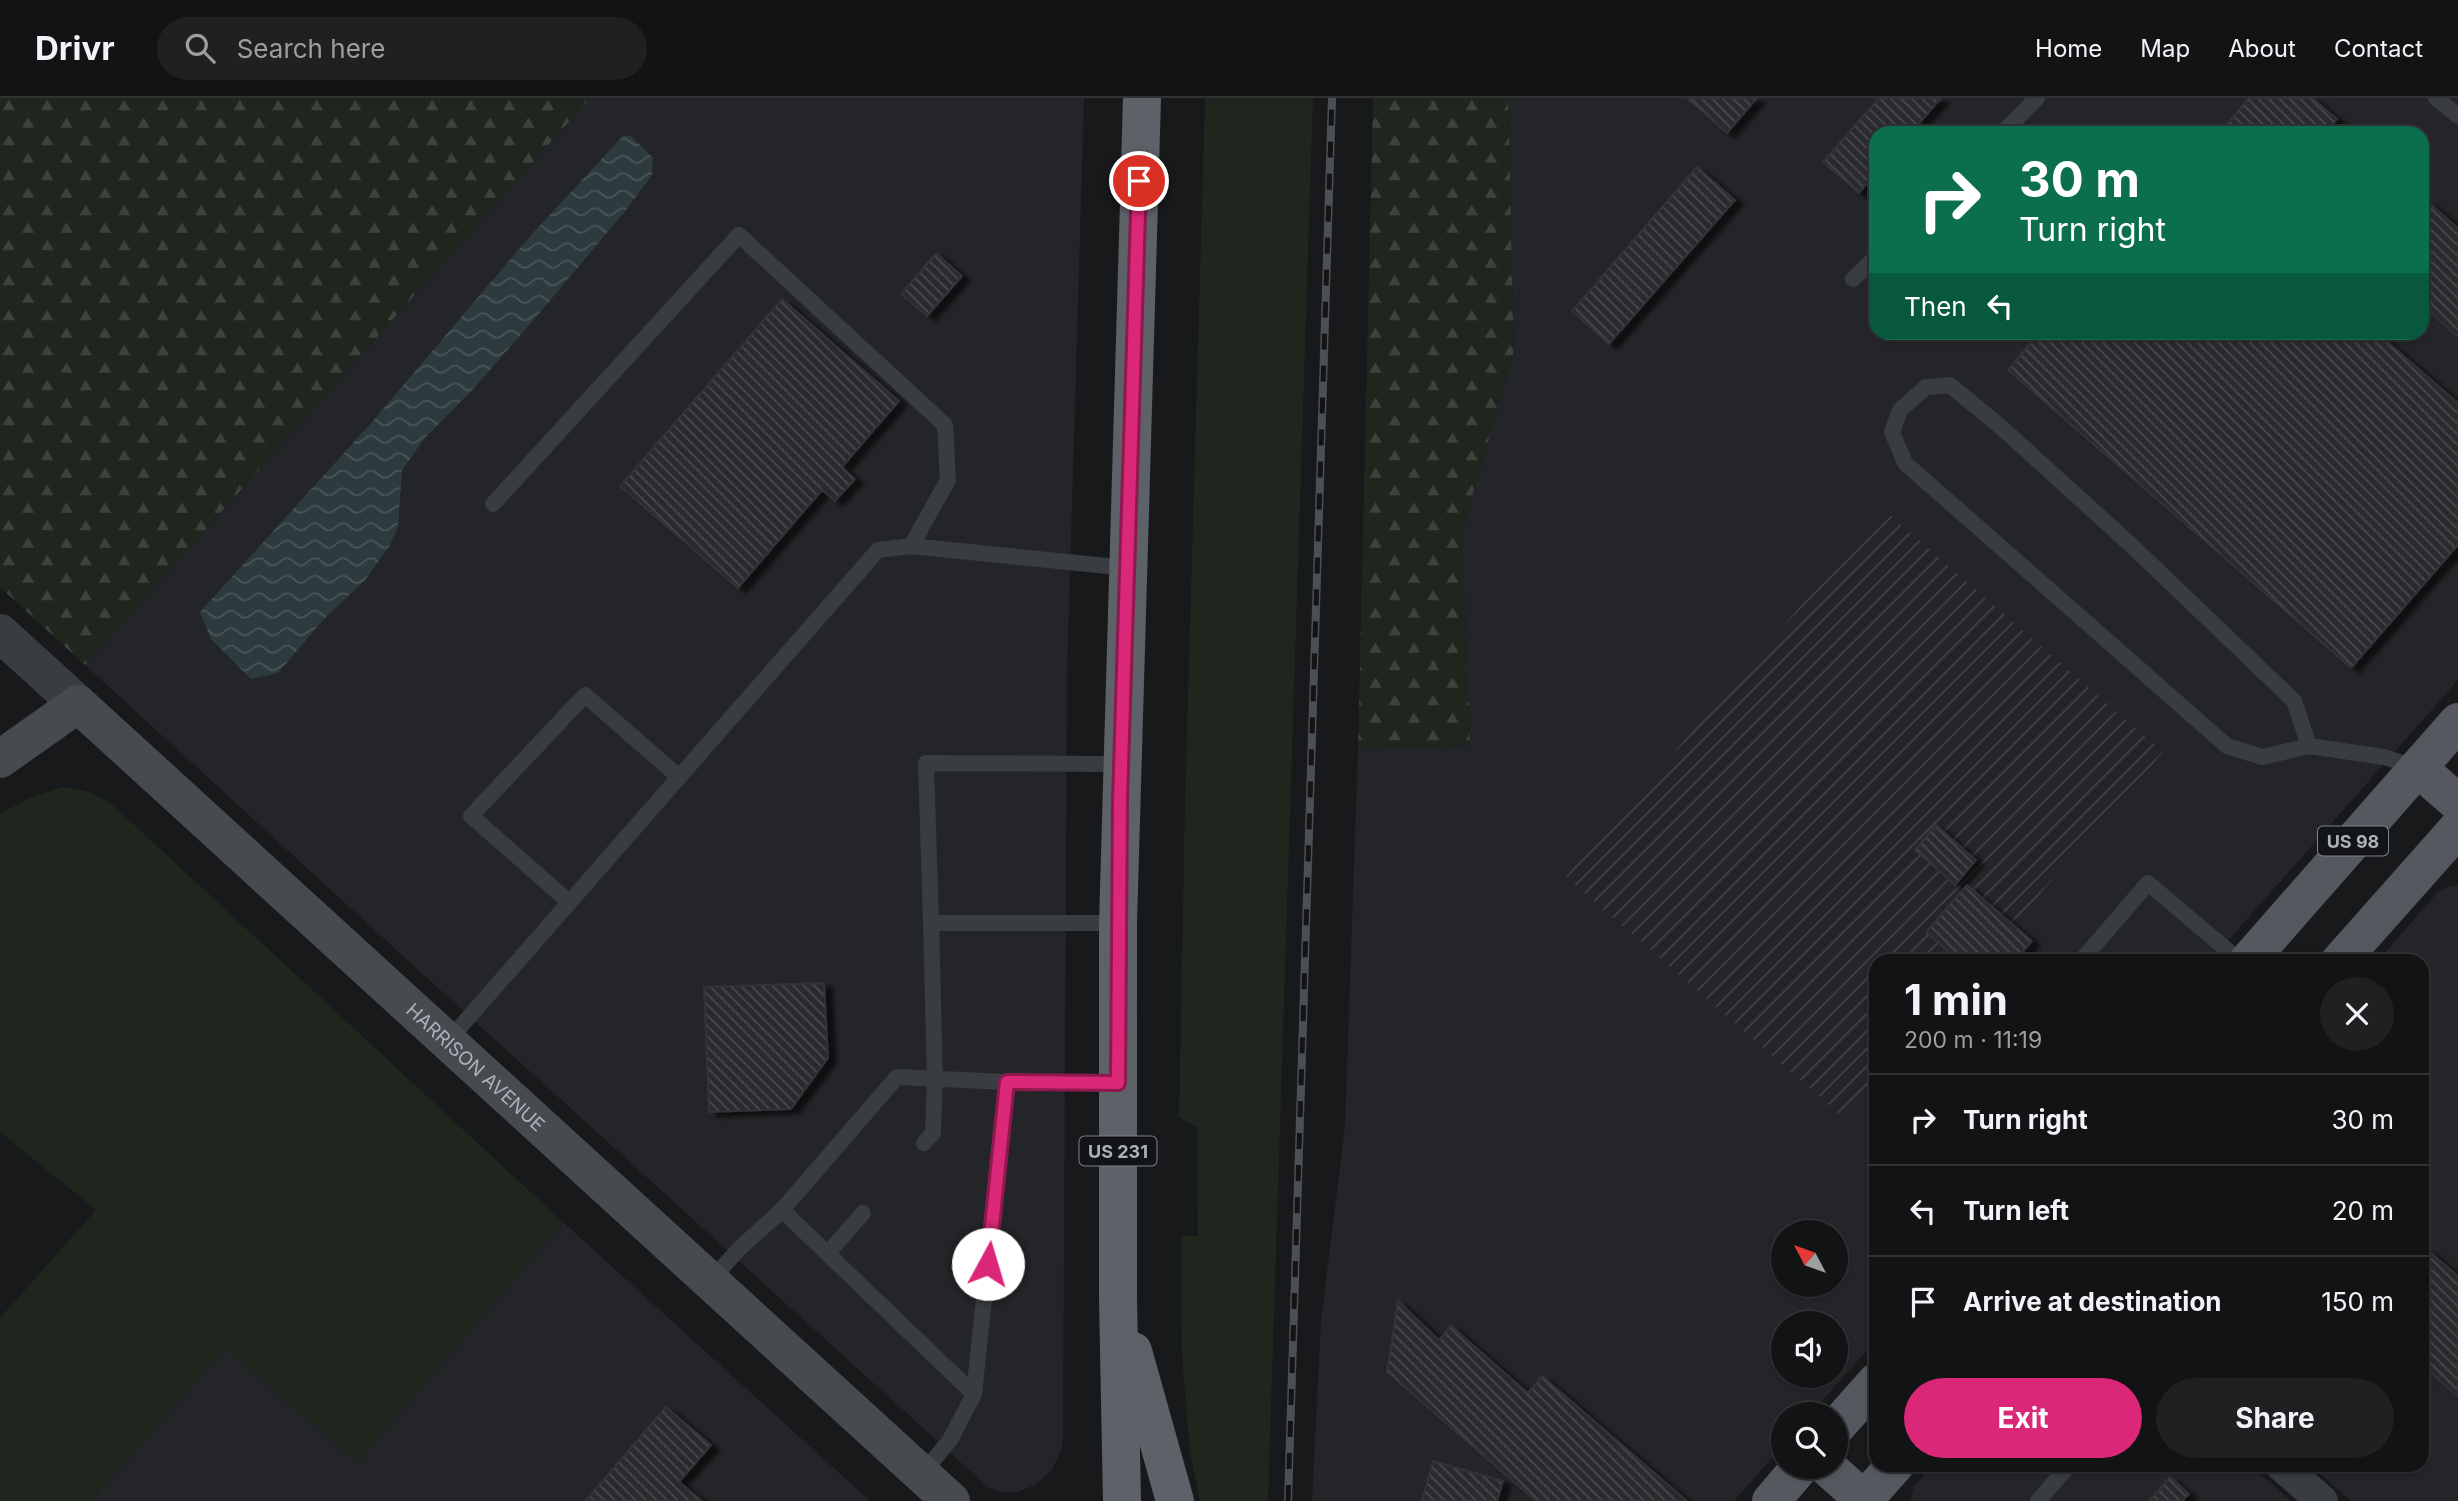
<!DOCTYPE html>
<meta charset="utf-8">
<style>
:root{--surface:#121314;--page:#1f2022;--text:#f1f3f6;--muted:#9c9ea0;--line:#313234;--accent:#db2777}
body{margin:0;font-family:Inter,sans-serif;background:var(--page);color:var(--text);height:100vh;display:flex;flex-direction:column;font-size:26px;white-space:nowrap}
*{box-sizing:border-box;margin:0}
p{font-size:23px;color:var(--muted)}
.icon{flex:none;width:38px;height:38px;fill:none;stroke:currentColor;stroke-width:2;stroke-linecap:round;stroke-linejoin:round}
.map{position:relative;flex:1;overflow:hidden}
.panel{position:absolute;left:1869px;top:856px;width:560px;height:518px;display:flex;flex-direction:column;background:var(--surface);border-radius:21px;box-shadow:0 2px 5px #0004,0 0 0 2px var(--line)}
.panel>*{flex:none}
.hud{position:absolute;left:1869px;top:28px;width:560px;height:214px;border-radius:21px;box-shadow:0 2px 5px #0004,0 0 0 2px var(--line);background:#0b6e4f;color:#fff;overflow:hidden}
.needle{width:46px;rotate:311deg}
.controls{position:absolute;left:1771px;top:1122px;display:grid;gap:14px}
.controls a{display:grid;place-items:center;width:77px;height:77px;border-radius:50%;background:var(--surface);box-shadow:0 2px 5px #0004,0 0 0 2px var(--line);font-size:35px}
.pin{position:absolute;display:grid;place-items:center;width:60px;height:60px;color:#fff;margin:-30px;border:4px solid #fff;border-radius:50%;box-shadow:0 2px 7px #0007}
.me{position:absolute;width:77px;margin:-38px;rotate:6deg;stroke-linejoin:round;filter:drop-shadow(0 0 5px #0008)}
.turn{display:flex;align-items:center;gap:24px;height:147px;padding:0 35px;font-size:32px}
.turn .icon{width:91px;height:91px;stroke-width:2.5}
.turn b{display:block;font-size:49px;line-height:60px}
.then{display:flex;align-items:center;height:66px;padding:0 35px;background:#0003;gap:14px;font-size:26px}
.round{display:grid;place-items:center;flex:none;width:74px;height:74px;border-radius:37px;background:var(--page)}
.headline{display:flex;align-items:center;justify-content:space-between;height:119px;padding:0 35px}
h1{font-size:42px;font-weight:700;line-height:52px}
.primary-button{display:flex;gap:14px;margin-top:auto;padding:14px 35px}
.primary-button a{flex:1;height:80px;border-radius:42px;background:var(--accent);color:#fff;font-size:28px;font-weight:700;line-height:80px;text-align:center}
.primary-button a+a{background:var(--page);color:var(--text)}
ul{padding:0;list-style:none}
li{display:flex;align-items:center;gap:21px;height:91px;padding:0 35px;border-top:2px solid var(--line)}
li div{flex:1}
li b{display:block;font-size:26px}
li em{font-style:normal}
header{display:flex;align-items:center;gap:42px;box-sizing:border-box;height:98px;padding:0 35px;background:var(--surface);border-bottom:2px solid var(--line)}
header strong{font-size:33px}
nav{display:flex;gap:38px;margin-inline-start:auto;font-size:24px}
.search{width:490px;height:63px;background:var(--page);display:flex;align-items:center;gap:18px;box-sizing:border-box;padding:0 24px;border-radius:38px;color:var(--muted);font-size:26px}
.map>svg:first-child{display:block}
</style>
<header>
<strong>Drivr</strong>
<div class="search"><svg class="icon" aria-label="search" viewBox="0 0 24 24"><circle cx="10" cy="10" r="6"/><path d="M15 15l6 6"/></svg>Search here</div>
<nav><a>Home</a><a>Map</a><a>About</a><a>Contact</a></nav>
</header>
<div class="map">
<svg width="2458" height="1403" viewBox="0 0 2458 1403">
<defs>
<pattern id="industrial-furrows" width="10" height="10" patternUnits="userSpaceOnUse" patternTransform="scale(1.75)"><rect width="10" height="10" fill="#242528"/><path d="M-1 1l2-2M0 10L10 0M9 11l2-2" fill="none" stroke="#414245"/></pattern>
<pattern id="forest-firs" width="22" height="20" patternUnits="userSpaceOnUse" patternTransform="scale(1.75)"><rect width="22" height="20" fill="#1e261e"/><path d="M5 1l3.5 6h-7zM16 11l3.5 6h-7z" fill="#3c433d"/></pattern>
<pattern id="water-waves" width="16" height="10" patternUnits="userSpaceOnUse" patternTransform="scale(1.75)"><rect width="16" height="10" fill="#2d3b3f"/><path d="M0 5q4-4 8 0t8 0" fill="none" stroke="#495559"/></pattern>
<pattern id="building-back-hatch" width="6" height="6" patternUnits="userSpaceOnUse" patternTransform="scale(1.75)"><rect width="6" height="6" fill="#2b2c2f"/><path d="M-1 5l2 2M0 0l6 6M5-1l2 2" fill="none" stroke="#47484b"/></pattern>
<filter id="shadow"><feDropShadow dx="8" dy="4.5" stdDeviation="2" flood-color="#0009"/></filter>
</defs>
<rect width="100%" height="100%" fill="#18191b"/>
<g fill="#242528" fill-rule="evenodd">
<polygon points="590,0 1084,0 1067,577 1063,1342 1061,1353 1052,1372 1035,1387 1018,1394 1000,1394 989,1390 404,859 85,567"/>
<path d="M1508,0H2458V582L2210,863H1982L1884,413L1845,1020L1876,985V1242L1810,1316H1783V1347L1734,1403H1312L1321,1223L1345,1028L1358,651L1470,647L1462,434L1514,252ZM1876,35H2422V234H1876ZM1783,1134H1836V1186H1783ZM1783,1225H1836V1278H1783Z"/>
<polygon points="2458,787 2458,1403 2351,1403 2310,1367 2422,1367 2422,863 2378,863 2437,795 2447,789"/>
<polygon points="563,1124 870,1403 91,1403 225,1250 357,1364"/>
<polygon points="1933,1367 2250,1367 2291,1403 1910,1403 1914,1388"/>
</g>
<polygon fill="url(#industrial-furrows)" points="1884,412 2163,654 1982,863 1876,863 1876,985 1845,1021 1566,779"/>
<g fill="#1e261e">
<polygon points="1205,0 1313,0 1268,1403 1200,1403 1190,1354 1182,1257 1181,1138 1198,1138 1197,1029 1179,1019 1185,704"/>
<path d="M62,689C84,691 99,696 116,710L563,1124L357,1364L225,1250L91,1403H0V1220L96,1112L0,1034V716L31,699Z"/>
</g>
<g fill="url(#forest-firs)">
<polygon points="0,0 590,0 85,567 0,489"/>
<polygon points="1373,0 1508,0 1514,252 1462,434 1470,647 1358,651"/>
</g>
<polygon fill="url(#water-waves)" points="623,38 631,38 653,60 652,77 626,112 538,217 474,290 425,340 402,372 398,429 390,447 365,482 323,522 278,575 251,581 211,541 200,514 372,324 532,136"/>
<g fill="url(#building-back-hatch)" stroke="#323337" stroke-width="2" filter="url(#shadow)">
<polygon points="1687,0 1757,0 1727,35"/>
<polygon points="1879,0 1941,0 1911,35 1876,35 1876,75 1859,95 1823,64"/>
<polygon points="2249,0 2312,0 2337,21 2325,35 2227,35 2223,31"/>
<polygon points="1697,69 1735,102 1609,246 1572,213"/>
<polygon points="2427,103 2458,130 2458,239 2422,207 2422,109"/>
<polygon points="936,155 962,178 927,218 901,196"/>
<polygon points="782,201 899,303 842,369 855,381 835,403 822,392 738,490 620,388"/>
<polygon points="2040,234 2376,234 2458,305 2458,447 2351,570 2008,272"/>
<polygon points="1936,727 1976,762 1955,787 1915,752"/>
<polygon points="1967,787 2032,843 2015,863 1959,863 1926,834"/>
<polygon points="824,885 828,960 791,1011 709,1014 704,889"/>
<polygon points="2426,1151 2458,1178 2458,1299 2422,1267 2422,1155"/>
<polygon points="1398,1203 1439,1242 1451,1228 1528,1295 1542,1278 1687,1403 1536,1403 1387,1274"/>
<polygon points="666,1309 711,1347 679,1384 702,1403 585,1403"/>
<polygon points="1433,1363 1503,1383 1497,1403 1422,1403"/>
<polygon points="2170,1379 2189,1396 2182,1403 2149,1403"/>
</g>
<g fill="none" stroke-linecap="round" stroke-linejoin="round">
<g stroke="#393c40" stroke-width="16">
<polyline points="2436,0 2458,18"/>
<polyline points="2002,35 2037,0"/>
<polyline points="1853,181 1876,159"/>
<polyline points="493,406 739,137 945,327 948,382 911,448 1127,470"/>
<polyline points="2309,648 2262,659 2227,648 1905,365 1892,334 1900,312 1926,289 1950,287 2002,330 2131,447 2294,603 2309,648 2384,659 2415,669"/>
<polyline points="569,804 471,718 585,597 679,679"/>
<polyline points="931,825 926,665 1121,666"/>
<polyline points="2081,863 2148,785 2240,863"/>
<polyline points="448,943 878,452 911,448"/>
<polyline points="924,1045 933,1035 935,981 931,825 1118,825"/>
<polyline points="782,1112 974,1296 950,1342 922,1376"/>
<polyline points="828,1155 863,1115"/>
<polyline points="711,1182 740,1150 782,1112 897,979 1007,984 1118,985"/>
<polyline points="974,1296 1007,984"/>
<polyline points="2038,1403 2069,1367"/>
</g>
<polyline stroke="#393c40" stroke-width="32" points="2281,1367 2322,1403"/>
<polyline stroke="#393c40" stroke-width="38" points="0,535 78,606"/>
<path stroke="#474b50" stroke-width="38" id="s1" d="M0,661L78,606L951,1403"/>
<g stroke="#55595f" stroke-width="38">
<polyline points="2418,670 2458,705"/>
<polyline points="2248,863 2458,624"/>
<polyline points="2340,863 2458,730"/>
<polyline points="1836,1329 1876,1284"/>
<polyline points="1826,1368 1864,1402"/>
<polyline points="1771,1403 1801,1368"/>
<polyline points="1863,1403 1895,1367"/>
</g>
<g stroke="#5d6268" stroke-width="38">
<polyline points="1133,1253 1175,1403"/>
<polyline points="1122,1403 1118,1201 1118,825 1142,0"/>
</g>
<defs>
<polyline id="rail" points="1288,1403 1332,0"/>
</defs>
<use href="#rail" stroke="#4c5055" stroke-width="8"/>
<use href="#rail" stroke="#131416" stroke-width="5" stroke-dasharray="16" stroke-linecap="butt"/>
</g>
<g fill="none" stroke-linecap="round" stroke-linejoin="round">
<defs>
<polyline id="route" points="988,1166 1007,984 1118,985 1120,703 1139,83"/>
</defs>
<use href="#route" stroke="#8e194d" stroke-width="18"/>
<use href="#route" stroke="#db2777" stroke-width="12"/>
</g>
<g text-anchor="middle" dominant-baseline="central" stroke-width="7" stroke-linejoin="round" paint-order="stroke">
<g fill="#131416" stroke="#7d838a" stroke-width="2">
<rect x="2318" y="728.5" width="70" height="29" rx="5"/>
<rect x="1079.5" y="1038.5" width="77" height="29" rx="5"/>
</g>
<g font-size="18" font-weight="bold" fill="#aab3bb">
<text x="2353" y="743">US 98</text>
<text x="1118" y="1053">US 231</text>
</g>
<g font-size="19" fill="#aab3bb" stroke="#131416">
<text stroke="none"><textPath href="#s1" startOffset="634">HARRISON AVENUE</textPath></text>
</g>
</g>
</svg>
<div class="controls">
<a><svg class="needle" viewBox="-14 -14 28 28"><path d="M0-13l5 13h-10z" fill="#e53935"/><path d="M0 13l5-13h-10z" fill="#9c9ea0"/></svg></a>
<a><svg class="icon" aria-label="sound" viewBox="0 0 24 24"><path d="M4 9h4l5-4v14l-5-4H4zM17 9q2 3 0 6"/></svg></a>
<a><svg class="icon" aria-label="search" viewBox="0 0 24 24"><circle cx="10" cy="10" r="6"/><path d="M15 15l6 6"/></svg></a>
</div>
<div class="pin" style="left:1139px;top:83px;background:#d93025"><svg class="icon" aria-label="arrive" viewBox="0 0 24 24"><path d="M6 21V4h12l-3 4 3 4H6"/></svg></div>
<svg class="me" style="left:988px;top:1166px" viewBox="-20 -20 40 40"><circle r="19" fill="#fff"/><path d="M0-13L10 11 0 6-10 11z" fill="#db2777"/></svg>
<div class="hud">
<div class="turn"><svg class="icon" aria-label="right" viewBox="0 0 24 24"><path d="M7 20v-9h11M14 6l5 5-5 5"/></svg><div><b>30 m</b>Turn right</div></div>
<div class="then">Then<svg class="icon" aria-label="left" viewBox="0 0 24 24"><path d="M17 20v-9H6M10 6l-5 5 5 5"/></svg></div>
</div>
<section class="panel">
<div class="headline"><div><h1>1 min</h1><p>200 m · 11:19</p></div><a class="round"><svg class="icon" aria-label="close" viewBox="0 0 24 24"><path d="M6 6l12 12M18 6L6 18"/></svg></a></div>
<ul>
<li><svg class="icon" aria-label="right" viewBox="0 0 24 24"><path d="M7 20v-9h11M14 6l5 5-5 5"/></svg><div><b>Turn right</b></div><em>30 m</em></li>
<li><svg class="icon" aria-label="left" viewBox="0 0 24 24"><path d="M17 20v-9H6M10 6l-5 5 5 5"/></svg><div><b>Turn left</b></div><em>20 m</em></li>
<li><svg class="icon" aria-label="arrive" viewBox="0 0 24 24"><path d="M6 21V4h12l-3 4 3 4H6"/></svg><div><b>Arrive at destination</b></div><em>150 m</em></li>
</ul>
<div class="primary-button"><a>Exit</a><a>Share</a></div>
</section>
</div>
